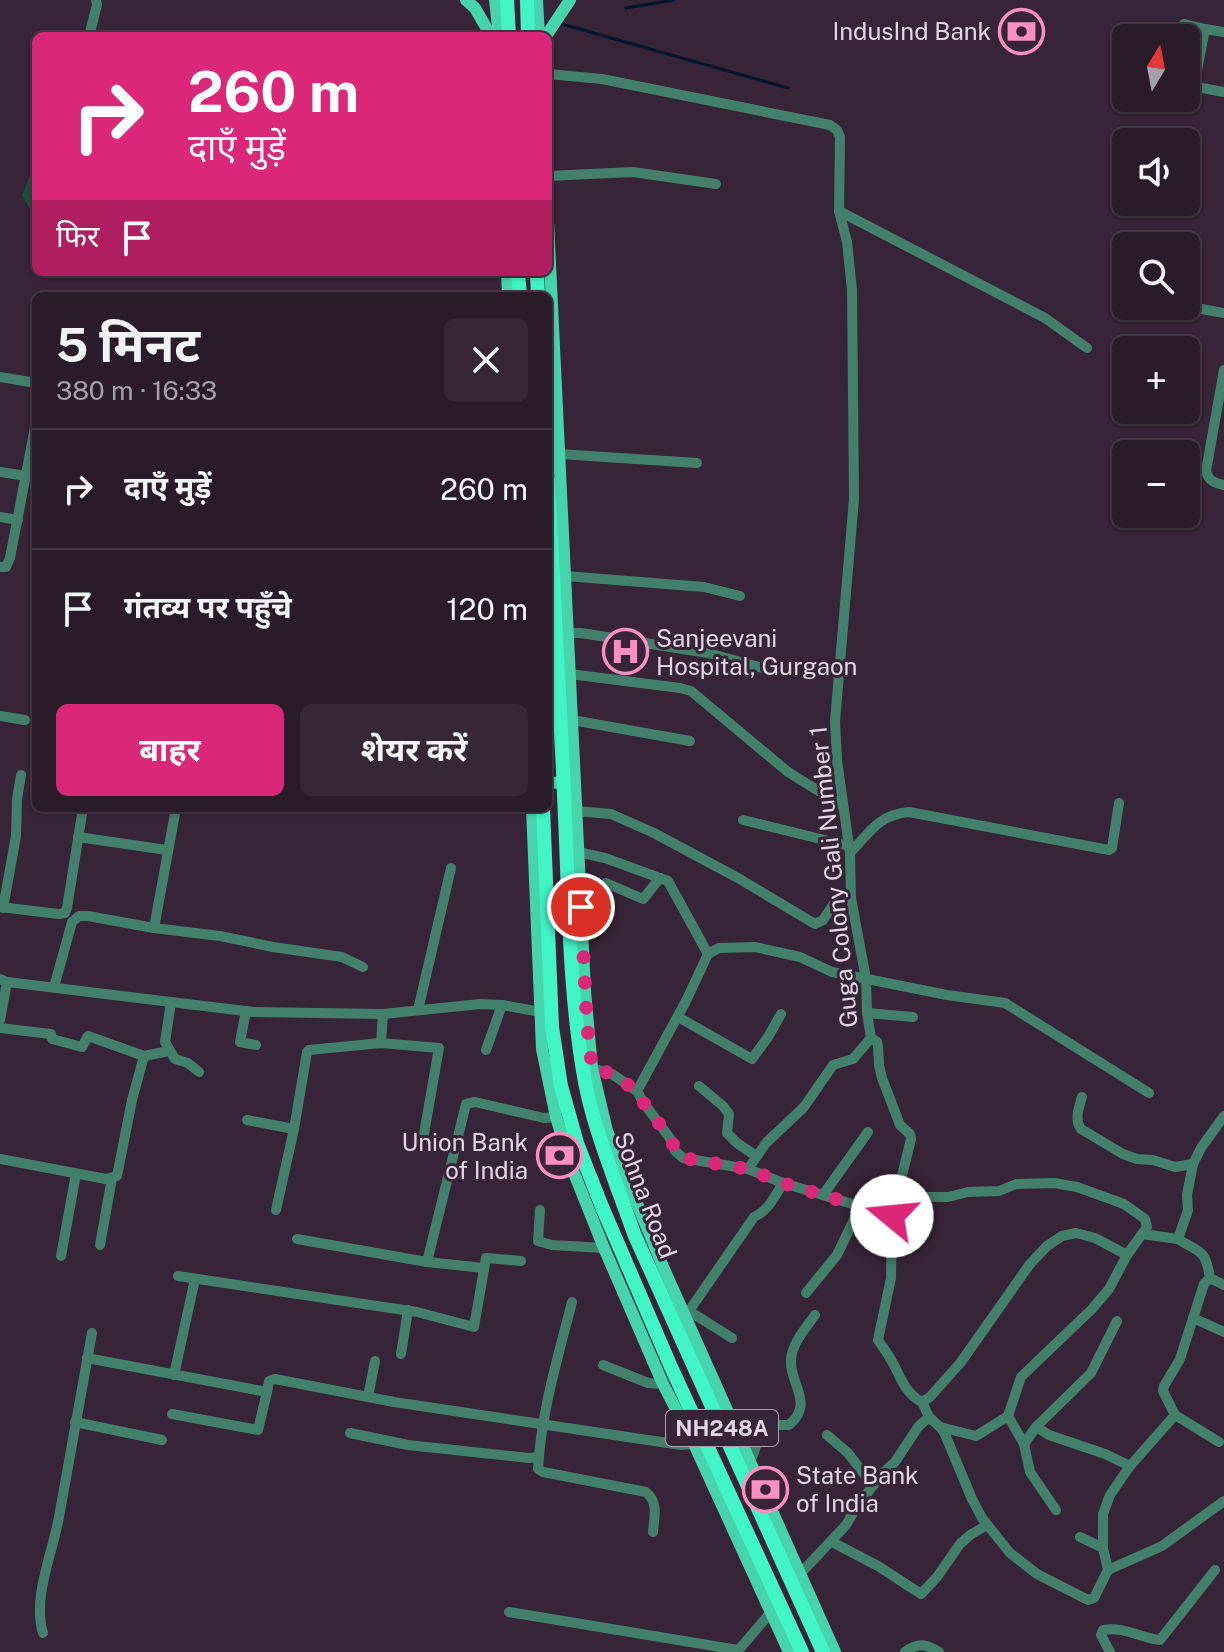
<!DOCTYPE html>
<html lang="hi">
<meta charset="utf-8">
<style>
:root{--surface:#291b28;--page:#352834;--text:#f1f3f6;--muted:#a5a1a8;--line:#453945;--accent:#db2777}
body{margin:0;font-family:"Public Sans","Noto Sans Devanagari",sans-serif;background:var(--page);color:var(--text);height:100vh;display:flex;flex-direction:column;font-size:30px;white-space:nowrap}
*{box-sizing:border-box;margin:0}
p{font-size:26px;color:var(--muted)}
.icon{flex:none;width:44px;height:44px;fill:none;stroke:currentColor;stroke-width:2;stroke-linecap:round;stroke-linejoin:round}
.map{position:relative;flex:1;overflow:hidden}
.details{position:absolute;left:32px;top:292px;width:520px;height:520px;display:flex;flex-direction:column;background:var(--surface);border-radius:12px;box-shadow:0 2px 6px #0004,0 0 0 2px var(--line)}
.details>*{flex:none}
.hud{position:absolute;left:32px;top:32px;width:520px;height:244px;border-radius:12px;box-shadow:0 2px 6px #0004,0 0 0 2px var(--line);background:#db2777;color:#fff;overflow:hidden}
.needle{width:52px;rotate:10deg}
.controls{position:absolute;left:1112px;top:24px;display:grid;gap:16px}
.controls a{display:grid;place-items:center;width:88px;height:88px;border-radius:12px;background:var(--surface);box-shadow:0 2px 6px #0004,0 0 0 2px var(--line);font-size:40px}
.pin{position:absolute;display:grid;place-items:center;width:68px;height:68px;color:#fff;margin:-34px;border:4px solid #fff;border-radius:50%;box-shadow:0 2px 8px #0007}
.me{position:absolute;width:88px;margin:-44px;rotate:287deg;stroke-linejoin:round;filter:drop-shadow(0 0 6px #0008)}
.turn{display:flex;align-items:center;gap:28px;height:168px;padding:0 24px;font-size:36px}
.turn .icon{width:104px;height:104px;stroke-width:2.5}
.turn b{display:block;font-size:56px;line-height:68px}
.then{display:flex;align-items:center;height:76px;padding:0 24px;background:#0003;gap:16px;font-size:30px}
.round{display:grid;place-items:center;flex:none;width:84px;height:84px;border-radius:12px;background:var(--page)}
.overview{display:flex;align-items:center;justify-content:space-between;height:136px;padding:0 24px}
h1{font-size:48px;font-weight:700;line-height:60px}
.cta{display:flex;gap:16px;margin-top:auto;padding:16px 24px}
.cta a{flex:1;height:92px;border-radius:12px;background:var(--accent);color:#fff;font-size:32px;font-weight:700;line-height:92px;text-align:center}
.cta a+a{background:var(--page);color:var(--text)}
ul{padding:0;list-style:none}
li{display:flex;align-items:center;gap:24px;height:120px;padding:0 24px;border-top:2px solid var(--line)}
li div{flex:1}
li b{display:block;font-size:30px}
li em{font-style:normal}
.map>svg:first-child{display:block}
</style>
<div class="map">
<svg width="1224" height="1652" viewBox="0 0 1224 1652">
<rect width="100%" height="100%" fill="#372436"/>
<polygon fill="#175239" points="36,167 36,212 29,207 22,195 30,176"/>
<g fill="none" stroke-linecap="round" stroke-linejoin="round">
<g stroke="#00162d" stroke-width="3">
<polyline points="626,8 674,0"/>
<polyline points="562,24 788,88"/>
</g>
<g stroke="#43806c" stroke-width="10">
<polyline points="1184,24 1205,29"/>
<polyline points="89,36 97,5 96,0"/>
<path d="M548,74L602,79L830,125L837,130L840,137L839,211L847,242L852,290L854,499L835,721L837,760L850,853L851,898L866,979L867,1013L871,1038L877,1042L878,1046L879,1065L882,1078L900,1125L910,1134L911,1139L892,1216L891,1278L878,1340C882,1346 886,1351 890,1358C900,1374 903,1392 922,1402L929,1417L940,1427L944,1432L972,1499L982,1518L1010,1553L1037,1574L1088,1600L1094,1598L1108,1570L1103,1548V1514L1110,1495L1130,1466L1175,1415"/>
<polyline points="1186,85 1224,92"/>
<polyline points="1194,86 1205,29 1224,32"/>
<polyline points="548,176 633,172 716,184"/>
<polyline points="839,211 1045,318 1087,348"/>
<polyline points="1185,306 1224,313"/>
<path d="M1224,370L1206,471C1209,481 1214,483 1224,485"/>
<polyline points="0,377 36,383"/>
<polyline points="559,454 697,463"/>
<polyline points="0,472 26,476"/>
<polyline points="0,517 18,520"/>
<polyline points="0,567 6,567 10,558 36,422"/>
<polyline points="565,576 704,587 740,596"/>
<polyline points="568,633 581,633 708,653 773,671"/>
<polyline points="570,674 680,688 691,691 788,772 843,806"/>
<polyline points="0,716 25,720"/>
<polyline points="572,720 690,741"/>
<polyline points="576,811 611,814 654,833 738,878 815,924 823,920 837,899 851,898"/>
<polyline points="743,820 849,846"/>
<polyline points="78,837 167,850"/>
<polyline points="578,852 605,858 668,881 708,954"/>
<path d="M850,853C870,832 878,815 909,812L1109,850L1112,848L1119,803"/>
<polyline points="606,883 643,899 660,878"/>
<polyline points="0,907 59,914 65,913 67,908 83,808"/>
<polyline points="3,908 16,836 17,799 21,775"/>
<polyline points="154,928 176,808"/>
<polyline points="0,979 7,982 253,1012 383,1014 480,1004 502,1005 541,1012"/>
<polyline points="54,987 72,922 79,916 88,916 154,928 220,936 273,947 342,957 363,967"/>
<polyline points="171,1002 165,1042 175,1059 188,1063 199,1072"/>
<polyline points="418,1010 451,868"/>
<polyline points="246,1011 240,1042 256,1045"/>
<polyline points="867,1013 913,1017"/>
<polyline points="678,1017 752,1059 768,1037 781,1014"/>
<polyline points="0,1020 7,982"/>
<polyline points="0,1028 51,1034 52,1039 82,1047 88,1036 144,1056 132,1100 117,1176 106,1179 0,1159"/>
<polyline points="381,1043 383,1014"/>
<polyline points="486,1050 502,1005"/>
<polyline points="144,1056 169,1051"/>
<polyline points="592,1068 612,1074 637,1091 643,1102 672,1141 675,1151 683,1158 748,1169 783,1183 892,1216"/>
<polyline points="699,1086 723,1106 729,1114 727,1133 737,1143 756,1156"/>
<polyline points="637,1091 686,1001 708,954 719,948 755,947 800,957 832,972 947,995 1005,1003 1149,1093"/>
<path d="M1082,1097C1079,1107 1074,1120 1081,1129L1123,1154L1137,1159L1153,1160L1175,1167L1193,1164"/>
<path d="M1224,1116L1201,1148L1193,1164L1187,1195L1188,1210L1178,1239C1201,1254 1205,1248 1210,1278L1224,1285"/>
<polyline points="247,1120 294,1129"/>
<polyline points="748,1169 766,1143 804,1107 833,1065 853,1059 871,1038"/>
<polyline points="897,1192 920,1197 948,1197 968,1192 999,1191 1016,1184 1054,1183 1077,1187 1124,1204 1145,1219 1147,1227 1143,1233"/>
<polyline points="823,1195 868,1132"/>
<polyline points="276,1210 294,1129 307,1052 309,1050 381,1043 439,1048 422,1145"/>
<polyline points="540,1210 538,1241 552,1245 604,1248"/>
<polyline points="297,1239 427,1262 484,1268"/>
<polyline points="100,1245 112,1178"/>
<polyline points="61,1256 76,1174"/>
<polyline points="427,1262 466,1104 475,1102 544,1118 556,1117"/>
<polyline points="178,1276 417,1312 474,1327 486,1258 521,1261"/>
<polyline points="1210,1278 1204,1284 1180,1359 1164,1386 1163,1391 1175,1415 1219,1442"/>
<polyline points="806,1293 837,1255 860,1207"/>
<path d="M572,1302C558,1357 541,1413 538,1469L543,1472L646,1492C659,1503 654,1517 653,1532"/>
<polyline points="689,1311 732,1338"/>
<path d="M684,1314L689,1311L754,1217C768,1211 775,1196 783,1183"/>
<polyline points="1193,1318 1224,1332"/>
<polyline points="401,1354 408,1310"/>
<polyline points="87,1358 267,1392 269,1381 275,1379 394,1402 681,1445 694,1444"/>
<polyline points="603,1365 648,1383 663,1384"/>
<polyline points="174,1375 195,1279"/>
<polyline points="368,1397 375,1361"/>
<polyline points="922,1402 930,1397 961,1362 1030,1264 1047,1246 1062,1236 1076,1233 1095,1238 1127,1255"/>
<polyline points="172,1414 258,1430 267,1392"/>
<polyline points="1008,1416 1024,1444 1030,1472 1056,1510"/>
<polyline points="75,1422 162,1440"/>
<polyline points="940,1427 976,1436 1008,1416 1021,1377 1092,1309 1109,1289 1127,1255 1142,1234 1178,1239"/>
<polyline points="1036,1427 1049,1435 1105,1454 1130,1466"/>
<polyline points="350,1433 408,1445 529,1458 539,1457"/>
<polyline points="827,1435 848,1453 873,1486"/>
<polyline points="1024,1444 1036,1427 1091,1373 1117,1321"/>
<path d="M750,1462C756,1450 758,1435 766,1425H789C815,1403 789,1383 791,1360C792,1343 806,1328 815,1315"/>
<polyline points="1080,1537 1103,1548"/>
<polyline points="832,1542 878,1566 921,1594 937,1577 960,1544 970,1535 987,1525"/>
<polyline points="1108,1570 1162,1546 1224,1501"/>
<polyline points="800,1574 846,1525 856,1508 881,1475 895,1462 918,1427 929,1417"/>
<polyline points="509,1612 738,1650"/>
<path d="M43,1633C32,1598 53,1552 59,1517C70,1455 81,1394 92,1333"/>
<polyline points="737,1652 771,1612"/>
<path d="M905,1652C918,1642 926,1644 939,1652"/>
<path d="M1110,1652L1101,1635L1103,1630C1123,1626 1141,1638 1160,1640L1215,1570"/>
</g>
<g stroke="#47d4ac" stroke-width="12">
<polyline points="466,0 475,8 491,36"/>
<polyline points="495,0 499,36"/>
<polyline points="537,0 539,36"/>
<polyline points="546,36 570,0"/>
<polyline points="548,222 585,991 592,1068 607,1131 664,1269 835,1652"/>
<polyline points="507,272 508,296"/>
<polyline points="548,783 573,782"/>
<polyline points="532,808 542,1049 556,1117 570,1163 604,1248 663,1384 694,1444 789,1652"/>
</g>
<g stroke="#41f5c5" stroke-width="14">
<polyline points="507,0 509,36"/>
<polyline points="527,0 528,36"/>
<polyline points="518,272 520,296"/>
<polyline points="537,272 538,296"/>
<polyline points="548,480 563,771"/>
<path d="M564,796C569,890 568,990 585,1082C592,1119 605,1153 617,1187"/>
<polyline points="543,808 552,1027 561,1086 577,1143 597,1194"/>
<polyline points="623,1203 635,1236 690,1358 823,1652"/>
<polyline points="603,1209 671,1367 802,1652"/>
</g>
<g stroke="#41f5c5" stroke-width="14">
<polyline points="563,771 564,796"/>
<polyline points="617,1187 623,1203"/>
<polyline points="597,1194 603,1209"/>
</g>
</g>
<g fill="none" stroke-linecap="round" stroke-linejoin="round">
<polyline stroke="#db2777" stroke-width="14" stroke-dasharray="0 25.2" points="581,907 587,1024 592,1068 612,1074 637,1091 643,1102 672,1141 675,1151 683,1158 748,1169 783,1183 892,1216"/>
</g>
<defs>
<symbol id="bank-ring" viewBox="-11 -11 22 22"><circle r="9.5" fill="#372436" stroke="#fd8ec1" stroke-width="1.5"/><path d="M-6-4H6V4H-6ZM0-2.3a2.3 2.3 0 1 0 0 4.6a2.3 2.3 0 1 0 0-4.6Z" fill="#fd8ec1"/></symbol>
<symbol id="hospital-ring" viewBox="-11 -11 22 22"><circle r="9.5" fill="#372436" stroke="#fd8ec1" stroke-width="1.5"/><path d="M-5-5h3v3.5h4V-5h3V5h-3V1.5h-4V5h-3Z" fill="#fd8ec1"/></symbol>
</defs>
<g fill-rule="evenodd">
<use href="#bank-ring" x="996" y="6" width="51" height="51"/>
<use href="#hospital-ring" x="600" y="626" width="51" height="51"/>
<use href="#bank-ring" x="534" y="1130" width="51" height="51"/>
<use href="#bank-ring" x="740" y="1464" width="51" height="51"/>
</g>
<g text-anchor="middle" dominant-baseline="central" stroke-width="6" stroke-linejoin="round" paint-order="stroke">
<rect fill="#372436" stroke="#b0a1af" stroke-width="2" x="666" y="1410" width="112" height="36" rx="6"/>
<g font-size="22" font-weight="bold" fill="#e4d7e3">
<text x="722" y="1428">NH248A</text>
</g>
<g font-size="24" fill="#e4d7e3" stroke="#372436" text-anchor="end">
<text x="991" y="31">IndusInd Bank</text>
<text x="656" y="638" text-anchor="start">Sanjeevani<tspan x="656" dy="28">Hospital, Gurgaon</tspan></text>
<text x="528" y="1142">Union Bank<tspan x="528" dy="28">of India</tspan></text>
<text x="796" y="1475" text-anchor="start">State Bank<tspan x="796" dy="28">of India</tspan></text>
</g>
<g font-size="24" fill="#e4d7e3" stroke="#372436">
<text transform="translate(833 877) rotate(-96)">Guga Colony Gali Number 1</text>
<text transform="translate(646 1195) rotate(69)">Sohna Road</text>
</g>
</g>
</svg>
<div class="controls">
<a><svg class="needle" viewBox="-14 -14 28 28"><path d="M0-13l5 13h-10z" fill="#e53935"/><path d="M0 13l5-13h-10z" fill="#a5a1a8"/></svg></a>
<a><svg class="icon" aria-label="sound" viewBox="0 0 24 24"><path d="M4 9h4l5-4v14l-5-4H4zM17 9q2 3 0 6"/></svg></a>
<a><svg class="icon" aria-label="search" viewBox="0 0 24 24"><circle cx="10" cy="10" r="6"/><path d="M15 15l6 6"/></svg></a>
<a>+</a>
<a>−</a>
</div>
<div class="pin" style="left:581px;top:907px;background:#d93025"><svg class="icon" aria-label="arrive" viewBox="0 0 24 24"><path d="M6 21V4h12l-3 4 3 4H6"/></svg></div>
<svg class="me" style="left:892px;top:1216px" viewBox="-20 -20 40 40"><circle r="19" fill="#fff"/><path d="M0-13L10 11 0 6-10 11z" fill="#db2777"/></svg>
<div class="hud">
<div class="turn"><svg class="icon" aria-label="right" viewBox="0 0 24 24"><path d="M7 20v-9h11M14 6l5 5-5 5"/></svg><div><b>260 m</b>दाएँ मुड़ें</div></div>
<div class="then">फिर<svg class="icon" aria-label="arrive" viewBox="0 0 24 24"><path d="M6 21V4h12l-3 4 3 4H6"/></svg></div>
</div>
<section class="details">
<div class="overview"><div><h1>5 मिनट</h1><p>380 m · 16:33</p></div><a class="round"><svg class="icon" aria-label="close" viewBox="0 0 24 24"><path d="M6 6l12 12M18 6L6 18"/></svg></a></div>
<ul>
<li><svg class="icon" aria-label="right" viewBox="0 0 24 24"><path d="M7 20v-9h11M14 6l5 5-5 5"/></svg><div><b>दाएँ मुड़ें</b></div><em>260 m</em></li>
<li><svg class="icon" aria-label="arrive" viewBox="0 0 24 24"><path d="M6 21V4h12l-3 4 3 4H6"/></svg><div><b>गंतव्य पर पहुँचे</b></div><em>120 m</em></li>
</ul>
<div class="cta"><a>बाहर</a><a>शेयर करें</a></div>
</section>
</div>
